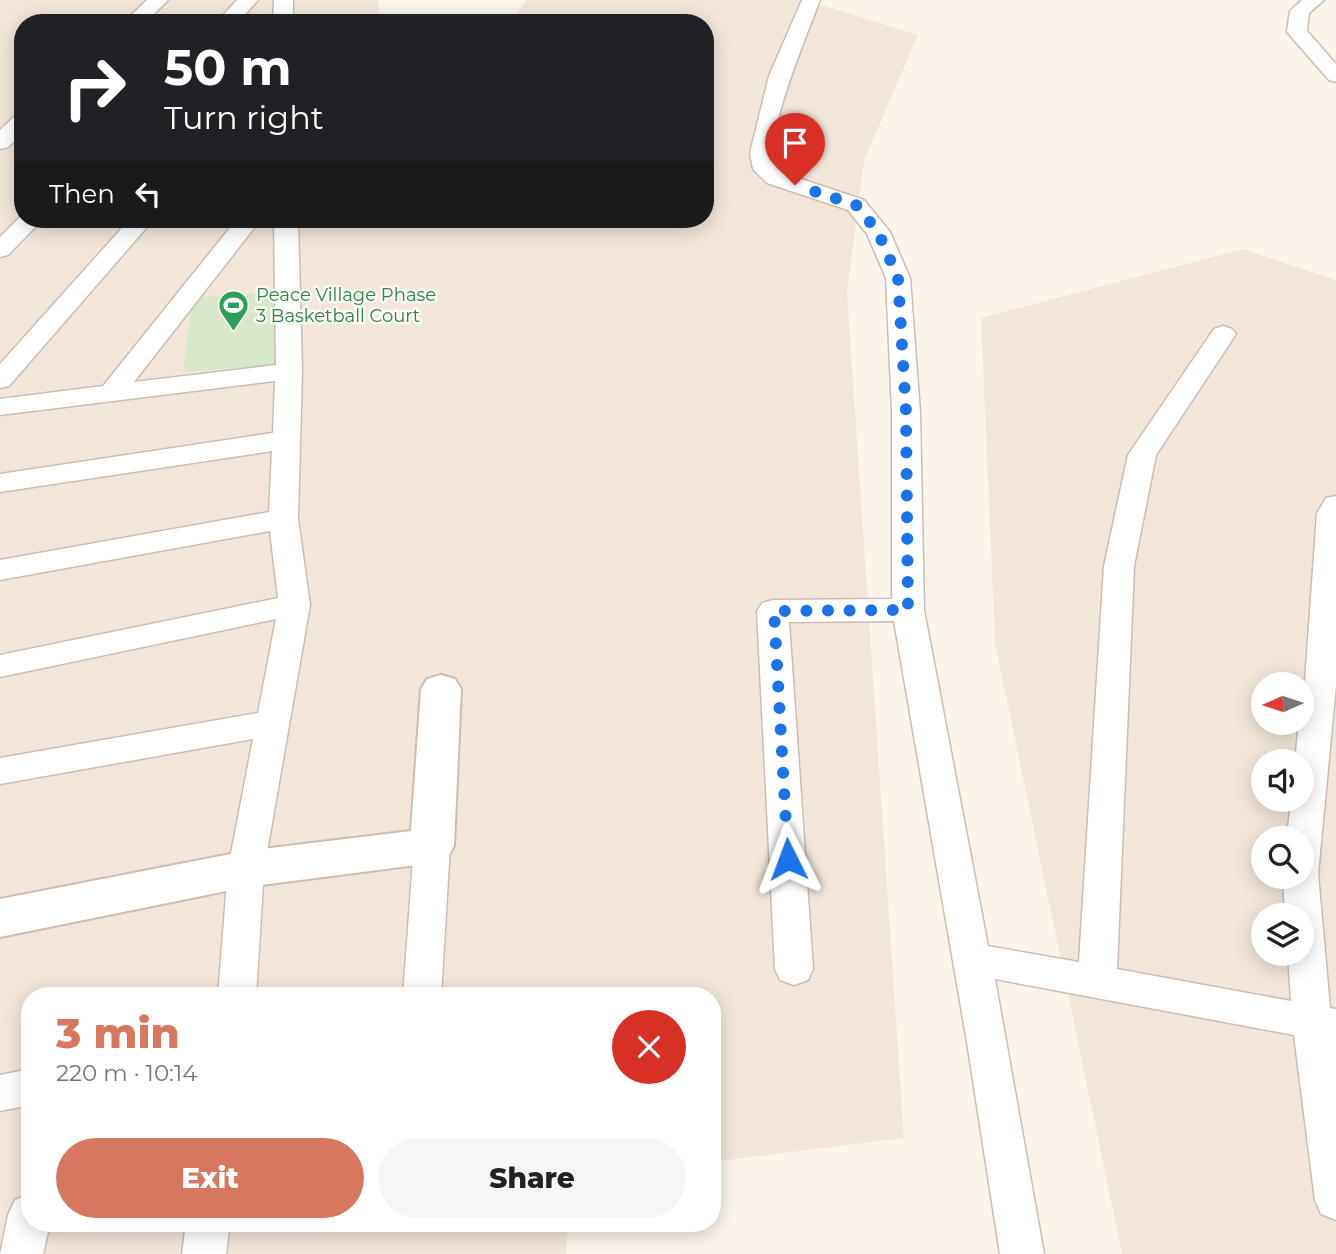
<!DOCTYPE html>
<meta charset="utf-8">
<style>
:root{--surface:#fff;--page:#f6f6f6;--text:#222;--muted:#767676;--accent:#d7775e}
body{margin:0;font-family:Montserrat,sans-serif;background:var(--page);color:var(--text);height:100vh;display:flex;flex-direction:column;font-size:26px;white-space:nowrap}
*{box-sizing:border-box;margin:0}
p{font-size:23px;color:var(--muted)}
.icon{flex:none;width:38px;height:38px;fill:none;stroke:currentColor;stroke-width:2;stroke-linecap:round;stroke-linejoin:round}
.map{position:relative;flex:1;overflow:hidden}
.sheet{position:absolute;left:21px;top:987px;width:700px;height:245px;display:flex;flex-direction:column;background:var(--surface);border-radius:28px;box-shadow:0 4px 18px #0003}
.sheet>*{flex:none}
.top-card{position:absolute;left:14px;top:14px;width:700px;height:214px;border-radius:28px;box-shadow:0 4px 18px #0003;background:#202124;color:#fff;overflow:hidden}
.needle{width:46px;rotate:267deg}
.tools{position:absolute;left:1251px;top:672px;display:grid;gap:14px}
.tools a{display:grid;place-items:center;width:63px;height:63px;border-radius:50%;background:var(--surface);box-shadow:0 4px 18px #0003;font-size:35px}
.pin{position:absolute;display:grid;place-items:center;width:60px;height:60px;color:#fff;margin:-72px -30px;border-radius:50% 50% 50% 0;rotate:-45deg;box-shadow:0 0 7px #0007}
.pin .icon{rotate:45deg}
.me{position:absolute;width:77px;margin:-38px;rotate:357deg;stroke-linejoin:round;filter:drop-shadow(0 0 5px #0008)}
.turn{display:flex;align-items:center;gap:24px;height:147px;padding:0 35px;font-size:32px}
.turn .icon{width:91px;height:91px;stroke-width:2.5}
.turn b{display:block;font-size:49px;line-height:60px}
.then{display:flex;align-items:center;height:66px;padding:0 35px;background:#0003;gap:14px;font-size:26px}
.round{display:grid;place-items:center;flex:none;width:74px;height:74px;border-radius:37px;background:var(--page)}
.overview{display:flex;align-items:center;justify-content:space-between;height:119px;padding:0 35px}
h1{font-size:42px;font-weight:800;line-height:52px;color:var(--accent)}
.action{display:flex;gap:14px;margin-top:auto;padding:14px 35px}
.action a{flex:1;height:80px;border-radius:42px;background:var(--accent);color:#fff;font-size:28px;font-weight:800;line-height:80px;text-align:center}
.action a+a{background:var(--page);color:var(--text)}
.map>svg:first-child{display:block}
</style>
<div class="map">
<svg width="1336" height="1254" viewBox="0 0 1336 1254">
<rect width="100%" height="100%" fill="#fbf4eb"/>
<g fill="#f2e6da" fill-rule="evenodd">
<polygon points="0,0 378,0 379,23 23,23 23,219 705,219 705,23 465,23 512,20 526,0 806,0 918,35 864,161 847,292 904,1138 712,1162 712,996 30,996 30,1223 568,1223 566,1254 0,1254"/>
<path d="M1243,249L1336,280V1254H1122L995,643L981,318ZM1264,684H1302V723H1264ZM1264,761H1302V800H1264ZM1264,838H1302V877H1264ZM1264,915H1302V954H1264Z"/>
</g>
<polygon fill="#d6e7ca" points="280,291 275,365 183,372 193,298"/>
<g fill="none" stroke-linecap="round" stroke-linejoin="round">
<defs>
<g id="street">
<polygon points="147,0 168,0 145,23 123,23"/>
<polygon points="237,0 258,0 237,23 216,23"/>
<polygon points="274,0 293,0 293,23 273,23"/>
<path d="M802,0H820C810,27 761,143 775,166C775,167 782,173 783,173L864,200L890,232L910,278L920,412L924,610L988,946L1079,962L1104,566L1128,455L1214,329L1223,326L1232,329L1236,334L1156,455L1134,566L1117,969L1291,1001L1288,954H1302V915H1285L1283,877H1302V838H1287L1291,800H1302V761H1295L1299,723H1302L1317,513L1326,498L1336,496V685L1318,874L1330,1008L1336,1009V1220L1321,1214L1315,1200L1294,1035L995,979L1044,1254H1000L967,1042L894,621L789,622L813,969L808,980L794,985L780,980L775,969L757,611L762,603L773,600L892,599V412L886,278L867,234L848,210L767,183L753,169L750,153L769,76Z"/>
<polygon points="1302,0 1324,0 1309,13 1307,31 1336,64 1336,82 1329,80 1287,32 1290,11"/>
<polygon points="23,115 23,133 8,147 0,149 0,130 15,116"/>
<polygon points="23,214 23,219 43,219 8,255 0,257 0,237"/>
<polygon points="130,219 154,219 9,386 0,388 0,364"/>
<polygon points="237,219 261,219 134,382 276,365 274,219 298,219 302,371 298,519 310,605 264,869 256,996 218,996 228,869 253,739 0,784 0,758 258,713 276,619 0,677 0,655 278,598 270,531 0,580 0,560 269,512 272,451 0,492 0,474 273,433 275,381 0,415 0,399 103,386"/>
<polygon points="432,832 445,836 450,846 441,996 403,996 414,846 419,836"/>
<polygon points="30,1069 30,1105 0,1111 0,1075"/>
<polygon points="30,1194 30,1223 50,1223 43,1254 0,1254 8,1215 15,1200"/>
<polygon points="186,1223 230,1223 226,1254 182,1254"/>
</g>
<polygon id="secondary" points="441,675 455,679 461,689 454,846 447,858 432,863 246,887 0,937 0,899 246,851 411,831 421,689 427,679"/>
</defs>
<use href="#street" stroke="#ccbdb2" stroke-width="3"/>
<use href="#secondary" stroke="#cebdaf" stroke-width="4"/>
<use href="#street" fill="#fff" fill-rule="evenodd"/>
<use href="#secondary" fill="#fff" fill-rule="evenodd"/>
</g>
<g fill="none" stroke-linecap="round" stroke-linejoin="round">
<polyline stroke="#1a73e8" stroke-width="12" stroke-dasharray="0 21.6" points="788,859 774,611 908,610 906,412 898,278 878,232 856,205 795,185"/>
</g>
<defs>
<symbol id="stadium-pin" viewBox="-11 -11 22 30"><path d="M0 17L-7.5 6A9.5 9.5 0 1 1 7.5 6Z" fill="#2e9e5b" stroke="#fdf8f1"/><path d="M0-5a6.5 5 0 1 0 0 10a6.5 5 0 1 0 0-10ZM-3.5-1.8h7v3.6h-7Z" fill="#fff"/></symbol>
</defs>
<g fill-rule="evenodd">
<use href="#stadium-pin" x="216" y="288" width="35" height="47"/>
</g>
<g text-anchor="middle" dominant-baseline="central" stroke-width="5" stroke-linejoin="round" paint-order="stroke">
<g font-size="18" fill="#27864d" stroke="#fdf8f1" text-anchor="start">
<text x="256" y="295">Peace Village Phase<tspan x="256" dy="21">3 Basketball Court</tspan></text>
</g>
</g>
</svg>
<div class="tools">
<a><svg class="needle" viewBox="-14 -14 28 28"><path d="M0-13l5 13h-10z" fill="#e53935"/><path d="M0 13l5-13h-10z" fill="#767676"/></svg></a>
<a><svg class="icon" aria-label="sound" viewBox="0 0 24 24"><path d="M4 9h4l5-4v14l-5-4H4zM17 9q2 3 0 6"/></svg></a>
<a><svg class="icon" aria-label="search" viewBox="0 0 24 24"><circle cx="10" cy="10" r="6"/><path d="M15 15l6 6"/></svg></a>
<a><svg class="icon" aria-label="layers" viewBox="0 0 24 24"><path d="M12 4l9 5-9 5-9-5zM3 14l9 5 9-5"/></svg></a>
</div>
<div class="pin" style="left:795px;top:185px;background:#d93025"><svg class="icon" aria-label="arrive" viewBox="0 0 24 24"><path d="M6 21V4h12l-3 4 3 4H6"/></svg></div>
<svg class="me" style="left:788px;top:859px" viewBox="-20 -20 40 40"><path d="M0-17L14 15 0 8-14 15z" fill="#1a73e8" stroke="#fff" stroke-width="4"/></svg>
<div class="top-card">
<div class="turn"><svg class="icon" aria-label="right" viewBox="0 0 24 24"><path d="M7 20v-9h11M14 6l5 5-5 5"/></svg><div><b>50 m</b>Turn right</div></div>
<div class="then">Then<svg class="icon" aria-label="left" viewBox="0 0 24 24"><path d="M17 20v-9H6M10 6l-5 5 5 5"/></svg></div>
</div>
<section class="sheet">
<div class="overview"><div><h1>3 min</h1><p>220 m · 10:14</p></div><a class="round" style="background:#d93025;color:#fff"><svg class="icon" aria-label="close" viewBox="0 0 24 24"><path d="M6 6l12 12M18 6L6 18"/></svg></a></div>
<div class="action"><a>Exit</a><a>Share</a></div>
</section>
</div>
